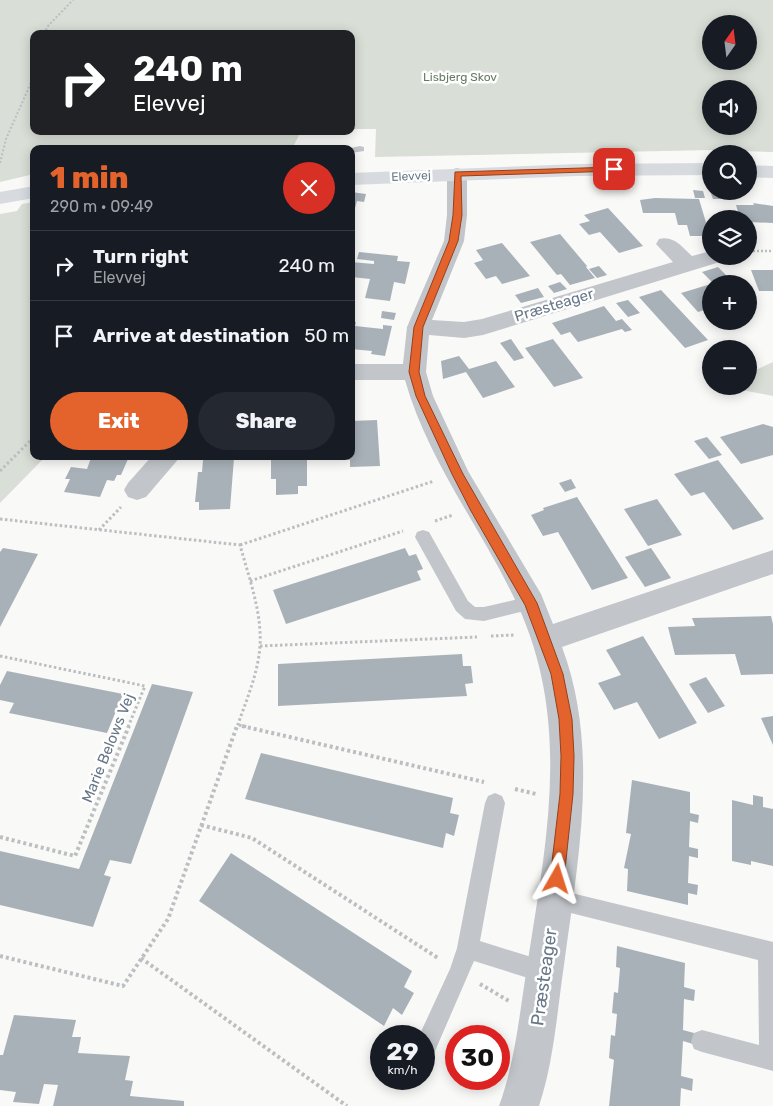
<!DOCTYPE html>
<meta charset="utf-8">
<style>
:root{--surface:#171b24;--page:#242831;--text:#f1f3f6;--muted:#9ea1a6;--line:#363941;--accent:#e4632c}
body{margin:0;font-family:Rubik,sans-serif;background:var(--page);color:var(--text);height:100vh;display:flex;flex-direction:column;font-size:19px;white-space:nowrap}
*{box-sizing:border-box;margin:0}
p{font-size:16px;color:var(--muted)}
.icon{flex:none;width:28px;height:28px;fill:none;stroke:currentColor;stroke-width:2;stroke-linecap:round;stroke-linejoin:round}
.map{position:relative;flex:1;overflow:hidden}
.drawer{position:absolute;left:30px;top:145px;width:325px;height:315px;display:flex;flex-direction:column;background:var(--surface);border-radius:10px;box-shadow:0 2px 12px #0003}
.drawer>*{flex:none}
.banner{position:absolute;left:30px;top:30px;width:325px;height:105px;border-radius:10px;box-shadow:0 2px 12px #0003;background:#202124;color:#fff;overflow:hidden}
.needle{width:32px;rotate:14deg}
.fabs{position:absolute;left:702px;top:15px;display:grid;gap:10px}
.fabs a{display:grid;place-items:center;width:55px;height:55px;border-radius:50%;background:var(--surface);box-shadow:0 2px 12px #0003;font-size:25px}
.speed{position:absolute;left:370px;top:1025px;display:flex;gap:10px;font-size:25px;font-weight:700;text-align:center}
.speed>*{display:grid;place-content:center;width:65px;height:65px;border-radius:50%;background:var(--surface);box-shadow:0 2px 12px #0003;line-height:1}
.speed small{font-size:12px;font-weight:400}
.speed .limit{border:8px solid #d22;background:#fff;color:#111}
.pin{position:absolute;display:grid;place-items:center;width:42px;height:42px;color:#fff;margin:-21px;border-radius:10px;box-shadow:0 2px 8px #0006}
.me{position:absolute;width:55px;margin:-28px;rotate:6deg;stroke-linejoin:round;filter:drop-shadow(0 0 4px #0008)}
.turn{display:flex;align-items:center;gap:18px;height:105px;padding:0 20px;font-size:22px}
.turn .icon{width:65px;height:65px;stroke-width:2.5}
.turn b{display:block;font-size:35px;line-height:42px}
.round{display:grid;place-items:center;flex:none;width:52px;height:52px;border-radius:26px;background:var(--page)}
.summary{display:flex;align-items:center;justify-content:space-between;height:85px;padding:0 20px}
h1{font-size:30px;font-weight:800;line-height:38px;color:var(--accent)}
.button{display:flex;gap:10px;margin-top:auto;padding:10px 20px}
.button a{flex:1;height:58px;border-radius:30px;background:var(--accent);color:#fff;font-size:20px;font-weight:800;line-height:58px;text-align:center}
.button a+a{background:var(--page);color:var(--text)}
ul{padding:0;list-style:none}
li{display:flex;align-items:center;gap:15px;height:70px;padding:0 20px;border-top:1px solid var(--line)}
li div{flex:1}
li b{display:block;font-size:19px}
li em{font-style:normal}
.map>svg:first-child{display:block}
</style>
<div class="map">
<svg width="773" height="1106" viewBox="0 0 773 1106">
<rect width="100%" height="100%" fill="#f9f9f7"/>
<g fill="#d9ded6" fill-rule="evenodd">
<path d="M0,0H773V152L711,150L375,157L376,129H351V34H34V131H301L292,149H34V174L0,182ZM711,24H749V61H711ZM711,89H749V126H711Z"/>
<polygon points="34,202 34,456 46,456 0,503 0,214 17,211 22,204"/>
<polygon points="773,362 773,396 742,390 739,386 749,386 749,373"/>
</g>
<g fill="#a9b1b8">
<polygon points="693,190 703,191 705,198 695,198"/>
<polygon points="710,191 723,191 726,199 713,199"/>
<polygon points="351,192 366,194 364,202 357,201 352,219"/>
<polygon points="655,198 699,199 710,236 690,236 687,225 678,225 675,213 643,213 640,200"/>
<polygon points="753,203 773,206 773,223 749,222 749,219 740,219 736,205 754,205"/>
<polygon points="608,208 643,246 619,253 600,232 589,235 579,224 590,221 584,215"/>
<polygon points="560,234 587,266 586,267 595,278 570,285 561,274 557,275 530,242"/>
<polygon points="502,243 530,276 502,284 496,276 486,279 474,263 483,260 476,250"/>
<polygon points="359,252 398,256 397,261 410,262 405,284 394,282 390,301 365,298 370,279 351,277 351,262 374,264 374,261 357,259"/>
<polygon points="599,266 607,275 597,278 589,269"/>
<polygon points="718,267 729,278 712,282 702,272"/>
<polygon points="751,270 773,270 773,291 759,291"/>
<polygon points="560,282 567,289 554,293 548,286"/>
<polygon points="711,284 711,308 698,312 681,293"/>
<polygon points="538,288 544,297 521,303 515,295"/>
<polygon points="661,290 708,340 685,348 639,297"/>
<polygon points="628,300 640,313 628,317 616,303"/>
<polygon points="604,306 616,321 622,319 632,330 625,332 622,329 578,342 570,332 561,335 552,323"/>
<polygon points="382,311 396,313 394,320 381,318"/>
<polygon points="351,321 356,322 355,326 383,329 383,325 392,326 385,356 371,354 372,351 351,349"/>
<polygon points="511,339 524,358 514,361 500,343"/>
<polygon points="553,339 583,378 554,387 525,348"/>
<polygon points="459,356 469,369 496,361 515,387 483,398 466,372 443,379 441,361"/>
<polygon points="377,420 380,466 350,467 350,460 345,460 345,456 351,456 351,421"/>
<polygon points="763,424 773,427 773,455 741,464 720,437"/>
<polygon points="707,437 722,455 709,459 694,441"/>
<polygon points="85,456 135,456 134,460 128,459 121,475 117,475 114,481 107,480 100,497 64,492 70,479 65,479 71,467 87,469 91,458"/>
<polygon points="214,456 230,456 230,459 234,458 230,509 199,510 199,502 195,502 198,472 202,472 203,460 214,459"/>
<polygon points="271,456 307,456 307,486 298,486 298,494 276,495 276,479 271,479"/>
<polygon points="718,460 764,519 733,530 704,492 691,496 674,474"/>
<polygon points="571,479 576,488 565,492 559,483"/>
<polygon points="577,497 628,578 592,590 558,532 543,536 531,515 544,510 543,508"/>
<polygon points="657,499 682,535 648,546 624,509"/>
<polygon points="3,548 38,554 0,627 0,552"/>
<polygon points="405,548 409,556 416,554 423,569 417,571 421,580 286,624 273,590"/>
<polygon points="651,548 671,578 645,587 625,557"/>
<polygon points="771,616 773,624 773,674 741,675 735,654 675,655 668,627 695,626 692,618"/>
<polygon points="643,636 697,723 659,739 637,702 614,710 598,683 621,675 606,650"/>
<polygon points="462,654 463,666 471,666 473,683 465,684 467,696 278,706 278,664"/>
<polygon points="7,671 123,694 107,733 9,713 14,703 0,700 0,685"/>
<polygon points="706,677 725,706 708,713 689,684"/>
<polygon points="152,684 193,692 131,864 110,860 104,875 111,877 93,927 0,905 0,851 79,869"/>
<polygon points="773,716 773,745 761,718"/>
<polygon points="261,753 453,798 450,813 459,815 454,836 446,833 443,848 245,799"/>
<polygon points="632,780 690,792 690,813 699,815 698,823 690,821 689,847 698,849 698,858 689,856 688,883 698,885 697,895 688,893 688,905 627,891 628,869 624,868 631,834 626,833"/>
<polygon points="753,795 763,797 763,807 773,809 773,866 751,861 751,865 732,861 732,800 753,805"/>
<polygon points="231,853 412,971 404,987 414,993 402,1015 393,1008 384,1026 199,901"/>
<polygon points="617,946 685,963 684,987 695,990 694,1001 684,999 683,1030 694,1033 693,1044 683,1041 681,1076 693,1079 692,1091 681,1088 680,1106 609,1106 614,1060 609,1058 611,1035 615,1036 617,1014 612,1013 614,992 618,993 620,968 616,967"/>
<polygon points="14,1015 76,1020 72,1037 81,1037 78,1053 130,1056 125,1080 133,1081 130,1096 184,1101 184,1106 53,1106 58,1085 44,1084 39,1104 13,1102 16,1092 0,1090 0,1055 3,1055"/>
</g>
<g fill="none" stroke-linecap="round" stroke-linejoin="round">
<g stroke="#bcbfc2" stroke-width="2" stroke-dasharray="2 2" stroke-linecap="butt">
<polyline points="45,34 47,27 73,0"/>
<polyline points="351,58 354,59"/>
<polyline points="0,163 6,139 34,76"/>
</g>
<polyline stroke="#bcbfc2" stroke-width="2.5" stroke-dasharray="2 2" stroke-linecap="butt" points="749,251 773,251"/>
<g stroke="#bcbfc2" stroke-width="3" stroke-dasharray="2.5 2.5" stroke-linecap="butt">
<polyline points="0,471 34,437"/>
<path d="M0,519L240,545C249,578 262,612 260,646C258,674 246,701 237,727"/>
<polyline points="435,521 453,515"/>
<polyline points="99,530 121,507"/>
<polyline points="240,545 434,481"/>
<polyline points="250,581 403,531"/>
<polyline points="491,636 514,635"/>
<polyline points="260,646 477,637"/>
<polyline points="0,656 145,686 128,727"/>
<polyline points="239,725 247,727"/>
</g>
<g stroke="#bcbfc2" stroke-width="4" stroke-dasharray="3 3" stroke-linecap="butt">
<polyline points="242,726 484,782"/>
<polyline points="515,789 536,794"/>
<polyline points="201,825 252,838 438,958"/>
<polyline points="0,837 75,856 129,726"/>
<polyline points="0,956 123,986 168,919 237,726"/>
<polyline points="141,958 347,1106"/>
<polyline points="480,984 509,1001"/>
</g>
<g fill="#c2c6cb" fill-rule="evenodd">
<polygon points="360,146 364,147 364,151 351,153 351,149 346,149"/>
<polygon points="423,530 429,532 468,601 475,607 484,607 531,596 537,598 539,603 537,608 484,621 465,619 456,611 415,537 417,532"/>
<polygon points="495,793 502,796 505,803 480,941 544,961 552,964 555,972 552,980 544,983 474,961 432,1058 424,1061 424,1036 419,1036 450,969 457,948 485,803 488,796"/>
<polygon points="555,889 773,942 773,1071 702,1052 694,1049 691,1041 694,1033 702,1030 759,1045 758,960 555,909 548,906 545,899 548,892"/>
</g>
<g fill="#c2c6cb" fill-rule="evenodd">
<path d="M457,168L464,170L467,174V215L464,241L432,320L464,322L482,319L673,262L656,244L659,239C674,235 682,247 692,256L711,251V256H726L723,261L483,335L464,338L429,335L426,372L433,396L468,471L541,594L553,624L773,550V574L562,647C600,748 578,860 564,965C557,1012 554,1061 539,1106H499C516,1059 520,1009 528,960C547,839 571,722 518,606C483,530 428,462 405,380H351V364H403L407,327L444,241L447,215V174L450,170Z"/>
<polygon points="152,456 181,456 146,497 137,500 128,497 124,490 128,483"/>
</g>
<g fill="#d7dbdf" fill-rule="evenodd">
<polygon points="711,163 711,175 577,176 351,185 351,173 577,164"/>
<polygon points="749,165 773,166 773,178 749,177"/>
<polygon points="34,186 34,198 0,204 0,192"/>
</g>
</g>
<polygon fill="#e4632c" stroke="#94401d" points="614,167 618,169 617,171 461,176 462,215 458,241 423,327 419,372 425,396 463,474 537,603 563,674 572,719 574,756 573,794 564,879 562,884 557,886 552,884 550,879 560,794 561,756 559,719 551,674 525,605 471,511 452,474 416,396 409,372 414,327 449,241 453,215 455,172"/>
<g text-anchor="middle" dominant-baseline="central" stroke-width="5" stroke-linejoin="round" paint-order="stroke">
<g font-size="12" fill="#667a63" stroke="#fff">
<text x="460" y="77">Lisbjerg Skov</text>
</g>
<g font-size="12" fill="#687888" stroke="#fff">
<text transform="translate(411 176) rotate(-3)">Elevvej</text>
</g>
<g font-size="15" fill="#687888" stroke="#fff">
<text transform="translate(554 305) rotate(-17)">Præsteager</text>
<text transform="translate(108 748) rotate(-68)">Marie Belows Vej</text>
</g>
<g font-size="18" fill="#687888" stroke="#fff">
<text transform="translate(544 977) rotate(-82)">Præsteager</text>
</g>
</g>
</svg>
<div class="fabs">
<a><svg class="needle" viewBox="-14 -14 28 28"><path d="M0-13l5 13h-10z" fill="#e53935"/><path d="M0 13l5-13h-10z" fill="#9ea1a6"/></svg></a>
<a><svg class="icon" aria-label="sound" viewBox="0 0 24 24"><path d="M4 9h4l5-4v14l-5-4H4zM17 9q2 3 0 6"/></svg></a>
<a><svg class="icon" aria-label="search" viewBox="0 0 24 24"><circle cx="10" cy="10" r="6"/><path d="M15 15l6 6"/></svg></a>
<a><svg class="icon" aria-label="layers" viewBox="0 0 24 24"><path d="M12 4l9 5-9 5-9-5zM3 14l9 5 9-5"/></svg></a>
<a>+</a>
<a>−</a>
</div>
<div class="speed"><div>29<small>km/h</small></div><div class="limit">30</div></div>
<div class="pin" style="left:614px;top:169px;background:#d93025"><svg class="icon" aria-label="arrive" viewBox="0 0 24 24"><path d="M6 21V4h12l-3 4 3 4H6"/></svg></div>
<svg class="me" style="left:557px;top:879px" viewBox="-20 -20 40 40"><path d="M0-17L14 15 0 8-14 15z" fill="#e4632c" stroke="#fff" stroke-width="4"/></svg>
<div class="banner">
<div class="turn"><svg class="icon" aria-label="right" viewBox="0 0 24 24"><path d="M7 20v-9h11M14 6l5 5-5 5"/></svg><div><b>240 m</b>Elevvej</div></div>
</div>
<section class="drawer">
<div class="summary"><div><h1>1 min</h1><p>290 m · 09:49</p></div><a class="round" style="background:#d93025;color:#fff"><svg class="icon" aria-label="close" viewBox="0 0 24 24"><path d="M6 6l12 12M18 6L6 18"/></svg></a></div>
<ul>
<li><svg class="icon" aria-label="right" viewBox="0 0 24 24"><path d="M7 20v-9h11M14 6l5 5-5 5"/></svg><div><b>Turn right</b><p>Elevvej</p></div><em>240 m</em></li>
<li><svg class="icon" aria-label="arrive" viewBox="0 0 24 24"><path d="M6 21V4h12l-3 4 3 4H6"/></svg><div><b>Arrive at destination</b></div><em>50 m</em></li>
</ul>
<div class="button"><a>Exit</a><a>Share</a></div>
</section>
</div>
